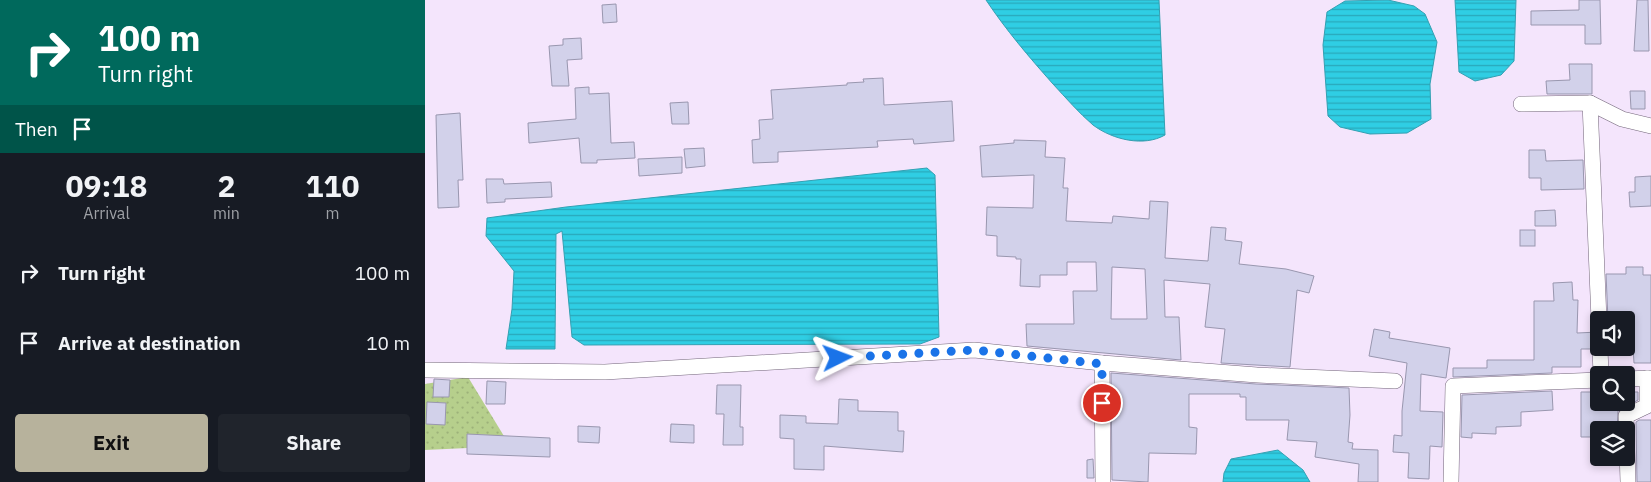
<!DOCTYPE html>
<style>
:root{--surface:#171b24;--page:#20242c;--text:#f1f3f6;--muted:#9ea1a6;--accent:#b7b29c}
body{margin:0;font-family:"IBM Plex Sans",sans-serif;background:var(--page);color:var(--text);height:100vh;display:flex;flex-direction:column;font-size:19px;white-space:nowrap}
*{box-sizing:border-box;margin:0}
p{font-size:16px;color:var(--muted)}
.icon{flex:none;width:28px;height:28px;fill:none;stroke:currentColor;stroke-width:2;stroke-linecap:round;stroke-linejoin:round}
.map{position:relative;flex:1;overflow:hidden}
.sheet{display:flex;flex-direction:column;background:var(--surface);width:425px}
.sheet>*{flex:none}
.top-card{background:#00695c;color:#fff;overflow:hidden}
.fabs{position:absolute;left:1165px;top:311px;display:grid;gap:10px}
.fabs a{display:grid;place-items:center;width:45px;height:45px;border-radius:5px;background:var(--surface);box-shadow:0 2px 8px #0003;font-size:25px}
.pin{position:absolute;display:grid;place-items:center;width:42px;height:42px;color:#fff;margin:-21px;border:2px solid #fff;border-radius:50%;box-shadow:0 1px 5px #0007}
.me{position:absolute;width:55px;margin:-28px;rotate:87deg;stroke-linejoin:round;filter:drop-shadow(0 0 4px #0008)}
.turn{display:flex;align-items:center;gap:18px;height:105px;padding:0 15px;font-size:22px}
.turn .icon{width:65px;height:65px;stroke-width:2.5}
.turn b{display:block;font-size:35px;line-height:42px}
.then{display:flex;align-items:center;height:48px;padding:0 15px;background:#0003;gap:10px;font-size:19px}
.eta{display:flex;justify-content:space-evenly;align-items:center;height:85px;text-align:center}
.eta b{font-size:30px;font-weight:700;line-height:35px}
.action{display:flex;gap:10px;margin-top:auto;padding:10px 15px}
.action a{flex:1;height:58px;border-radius:5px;background:var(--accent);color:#111;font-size:20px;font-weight:700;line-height:58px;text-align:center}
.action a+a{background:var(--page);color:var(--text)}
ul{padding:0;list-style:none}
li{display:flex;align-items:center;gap:15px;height:70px;padding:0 15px}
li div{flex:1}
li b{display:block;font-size:19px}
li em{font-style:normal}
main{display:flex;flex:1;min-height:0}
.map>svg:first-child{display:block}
</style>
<main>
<section class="sheet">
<div class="top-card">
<div class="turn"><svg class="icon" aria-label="right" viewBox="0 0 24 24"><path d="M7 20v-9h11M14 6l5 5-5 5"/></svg><div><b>100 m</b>Turn right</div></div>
<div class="then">Then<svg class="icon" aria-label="arrive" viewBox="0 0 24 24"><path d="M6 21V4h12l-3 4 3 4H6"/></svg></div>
</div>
<div class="eta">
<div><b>09:18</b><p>Arrival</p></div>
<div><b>2</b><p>min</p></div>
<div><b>110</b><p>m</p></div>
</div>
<ul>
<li><svg class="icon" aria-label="right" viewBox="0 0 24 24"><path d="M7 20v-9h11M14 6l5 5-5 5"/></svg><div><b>Turn right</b></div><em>100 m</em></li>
<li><svg class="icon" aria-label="arrive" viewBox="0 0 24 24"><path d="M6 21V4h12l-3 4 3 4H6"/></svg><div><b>Arrive at destination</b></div><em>10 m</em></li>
</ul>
<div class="action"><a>Exit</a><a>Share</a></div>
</section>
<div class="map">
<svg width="1226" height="482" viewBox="0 0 1226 482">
<defs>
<pattern id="park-dots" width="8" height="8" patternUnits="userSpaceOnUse" patternTransform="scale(1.25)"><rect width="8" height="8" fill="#b6cf8c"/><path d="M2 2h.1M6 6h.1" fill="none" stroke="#9db27a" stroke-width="1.8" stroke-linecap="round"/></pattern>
<pattern id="water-rules" width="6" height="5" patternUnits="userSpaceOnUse" patternTransform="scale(1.25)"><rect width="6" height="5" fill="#2fcee4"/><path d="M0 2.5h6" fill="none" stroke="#29a8ba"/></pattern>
</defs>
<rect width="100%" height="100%" fill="#f4e5fc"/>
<polygon fill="url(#park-dots)" points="43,377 85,446 0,450 0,384"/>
<g fill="url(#water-rules)" stroke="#33a0b2">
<path d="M561,0H734L740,135C719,147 688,140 668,125C654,113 641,98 628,84C604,57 581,30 561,0Z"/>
<polygon points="963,0 989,6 1000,14 1012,42 1005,84 1006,119 982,133 945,134 915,127 903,116 898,45 902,12 920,1"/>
<polygon points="1030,0 1091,0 1089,61 1076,75 1050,81 1034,72"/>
<polygon points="502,168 510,175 514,337 495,344 159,345 147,337 137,231 131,234 130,349 81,349 87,309 89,271 61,236 62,218 141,207"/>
<polygon points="853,450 878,470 885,482 798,482 799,473 806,459"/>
</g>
<g fill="#d2d1ea" stroke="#9997af" fill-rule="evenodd">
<polygon points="1154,0 1175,0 1176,44 1160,44 1160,25 1106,25 1106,11 1154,10"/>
<polygon points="1212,0 1223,0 1224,51 1209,51"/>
<polygon points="191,4 192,22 178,23 177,5"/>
<polygon points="156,38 157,59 142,60 144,86 127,86 124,46 138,45 138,39"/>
<polygon points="1144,64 1167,64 1167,94 1122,94 1121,81 1145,80"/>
<polygon points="458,78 459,105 527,101 529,141 489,144 488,139 452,141 453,147 353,152 353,162 328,163 327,140 335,139 334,120 348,119 346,90 422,85 422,83 439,82 438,79"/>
<polygon points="164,87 164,94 184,93 186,143 209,142 210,158 172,160 172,163 156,163 154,138 104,143 103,123 151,119 150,88"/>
<polygon points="1205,91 1220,91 1220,109 1206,109"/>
<polygon points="263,102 264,124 247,124 245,103"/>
<polygon points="35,113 38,180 33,180 34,207 13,208 11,115"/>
<path d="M589,140L621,141L620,157L640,158L638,188H643L641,221L687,223L688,216L724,219L725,201L743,202L740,258L783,261L786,227L801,228L800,240L817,242L814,264L861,269L889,276L884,293L872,290L865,367L796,363L800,329L780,327L785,284L739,280L740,317H754L756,360L602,346L601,324H649L648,291H672L671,262H642V275H615V287L595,286L596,259H591V257L572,256V236L561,235L562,207L608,208L609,175L557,177L555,146L589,143ZM687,267L720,269L722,319H686Z"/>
<polygon points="279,148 280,166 261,168 259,149"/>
<polygon points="1104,150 1120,150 1121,161 1158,160 1159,189 1116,190 1116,178 1104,178"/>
<polygon points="257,157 257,173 214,176 213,159"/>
<polygon points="1226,176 1226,206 1205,207 1204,192 1210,192 1210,177"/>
<polygon points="61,179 78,179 79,184 126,182 127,197 80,199 80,202 62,203"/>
<polygon points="1130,210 1131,226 1110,226 1110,211"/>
<rect x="1095" y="230" width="15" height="16"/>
<polygon points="1201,267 1218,267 1218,275 1226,275 1226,363 1209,363 1208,347 1201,347 1201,320 1183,320 1181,274 1201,274"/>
<polygon points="1147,282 1148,300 1153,300 1152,333 1174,332 1174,339 1167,343 1166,349 1156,349 1156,367 1127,367 1127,373 1028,377 1028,368 1062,368 1062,360 1109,360 1109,301 1129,301 1128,283"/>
<polygon points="949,329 965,332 964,338 1025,348 1021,378 996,374 995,411 1018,412 1017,447 1005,446 1004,479 983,478 984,453 968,452 969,435 977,436 977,411 982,363 944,356"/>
<polygon points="686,373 831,384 924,388 925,415 923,442 928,443 927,449 953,450 953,482 933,482 934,464 890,457 892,442 862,440 864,420 821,420 821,397 815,397 815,394 764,394 764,427 772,428 771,454 724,453 723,482 687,480"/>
<polygon points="9,379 25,380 24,397 8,397"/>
<polygon points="62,381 81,382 80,404 61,404"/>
<polygon points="292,385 316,385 315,427 318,427 318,445 298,445 299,414 291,414"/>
<polygon points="1127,391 1128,410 1096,412 1096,426 1071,427 1071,434 1047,433 1047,438 1036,437 1037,395"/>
<polygon points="1156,392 1174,392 1174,402 1201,402 1201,392 1213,392 1213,400 1193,411 1192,430 1174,430 1174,437 1156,437"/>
<polygon points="414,399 433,400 433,411 473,412 473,431 479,431 478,452 399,446 399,470 369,469 369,439 355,438 355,415 381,416 381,423 413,424"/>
<polygon points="2,402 21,403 20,425 1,424"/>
<polygon points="1214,420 1226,420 1226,482 1212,482 1211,422"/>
<polygon points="246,424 269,425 269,443 245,442"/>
<polygon points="153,426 175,427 174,443 153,442"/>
<polygon points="42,434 125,438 125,457 42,454"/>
<polygon points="668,459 669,478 662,478 662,460"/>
</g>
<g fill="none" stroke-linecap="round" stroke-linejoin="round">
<defs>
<g id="minor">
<polyline points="1165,103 1174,320"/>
<polyline points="1096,104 1165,103 1197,119 1226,126"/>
<polyline points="1175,348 1176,375"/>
<polyline points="677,363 678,482"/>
<polyline points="0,370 180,372 549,350 677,363 832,375 970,381"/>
<polyline points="1201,379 1226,378"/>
<polyline points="1026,482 1028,386 1174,380"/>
<polyline points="1203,482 1201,416 1222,406 1222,378"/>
</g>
</defs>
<use href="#minor" stroke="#73667a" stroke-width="16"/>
<use href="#minor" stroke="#fff" stroke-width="15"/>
</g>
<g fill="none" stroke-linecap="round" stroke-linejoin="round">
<polyline stroke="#1a73e8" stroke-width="9" stroke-dasharray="0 16.2" points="413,358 549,350 677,364 677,403"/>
</g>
</svg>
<div class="fabs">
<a><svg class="icon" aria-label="sound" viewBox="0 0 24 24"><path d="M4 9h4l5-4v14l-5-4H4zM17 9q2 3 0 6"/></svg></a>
<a><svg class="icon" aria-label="search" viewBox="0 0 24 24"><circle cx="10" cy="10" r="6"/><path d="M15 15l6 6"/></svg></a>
<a><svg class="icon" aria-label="layers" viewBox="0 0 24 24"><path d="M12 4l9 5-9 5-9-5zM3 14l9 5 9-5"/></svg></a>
</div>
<div class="pin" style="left:677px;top:403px;background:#d93025"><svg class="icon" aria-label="arrive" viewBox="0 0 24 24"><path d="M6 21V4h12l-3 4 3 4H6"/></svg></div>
<svg class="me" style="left:413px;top:358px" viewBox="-20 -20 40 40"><path d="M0-17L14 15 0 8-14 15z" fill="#1a73e8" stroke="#fff" stroke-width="4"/></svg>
</div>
</main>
